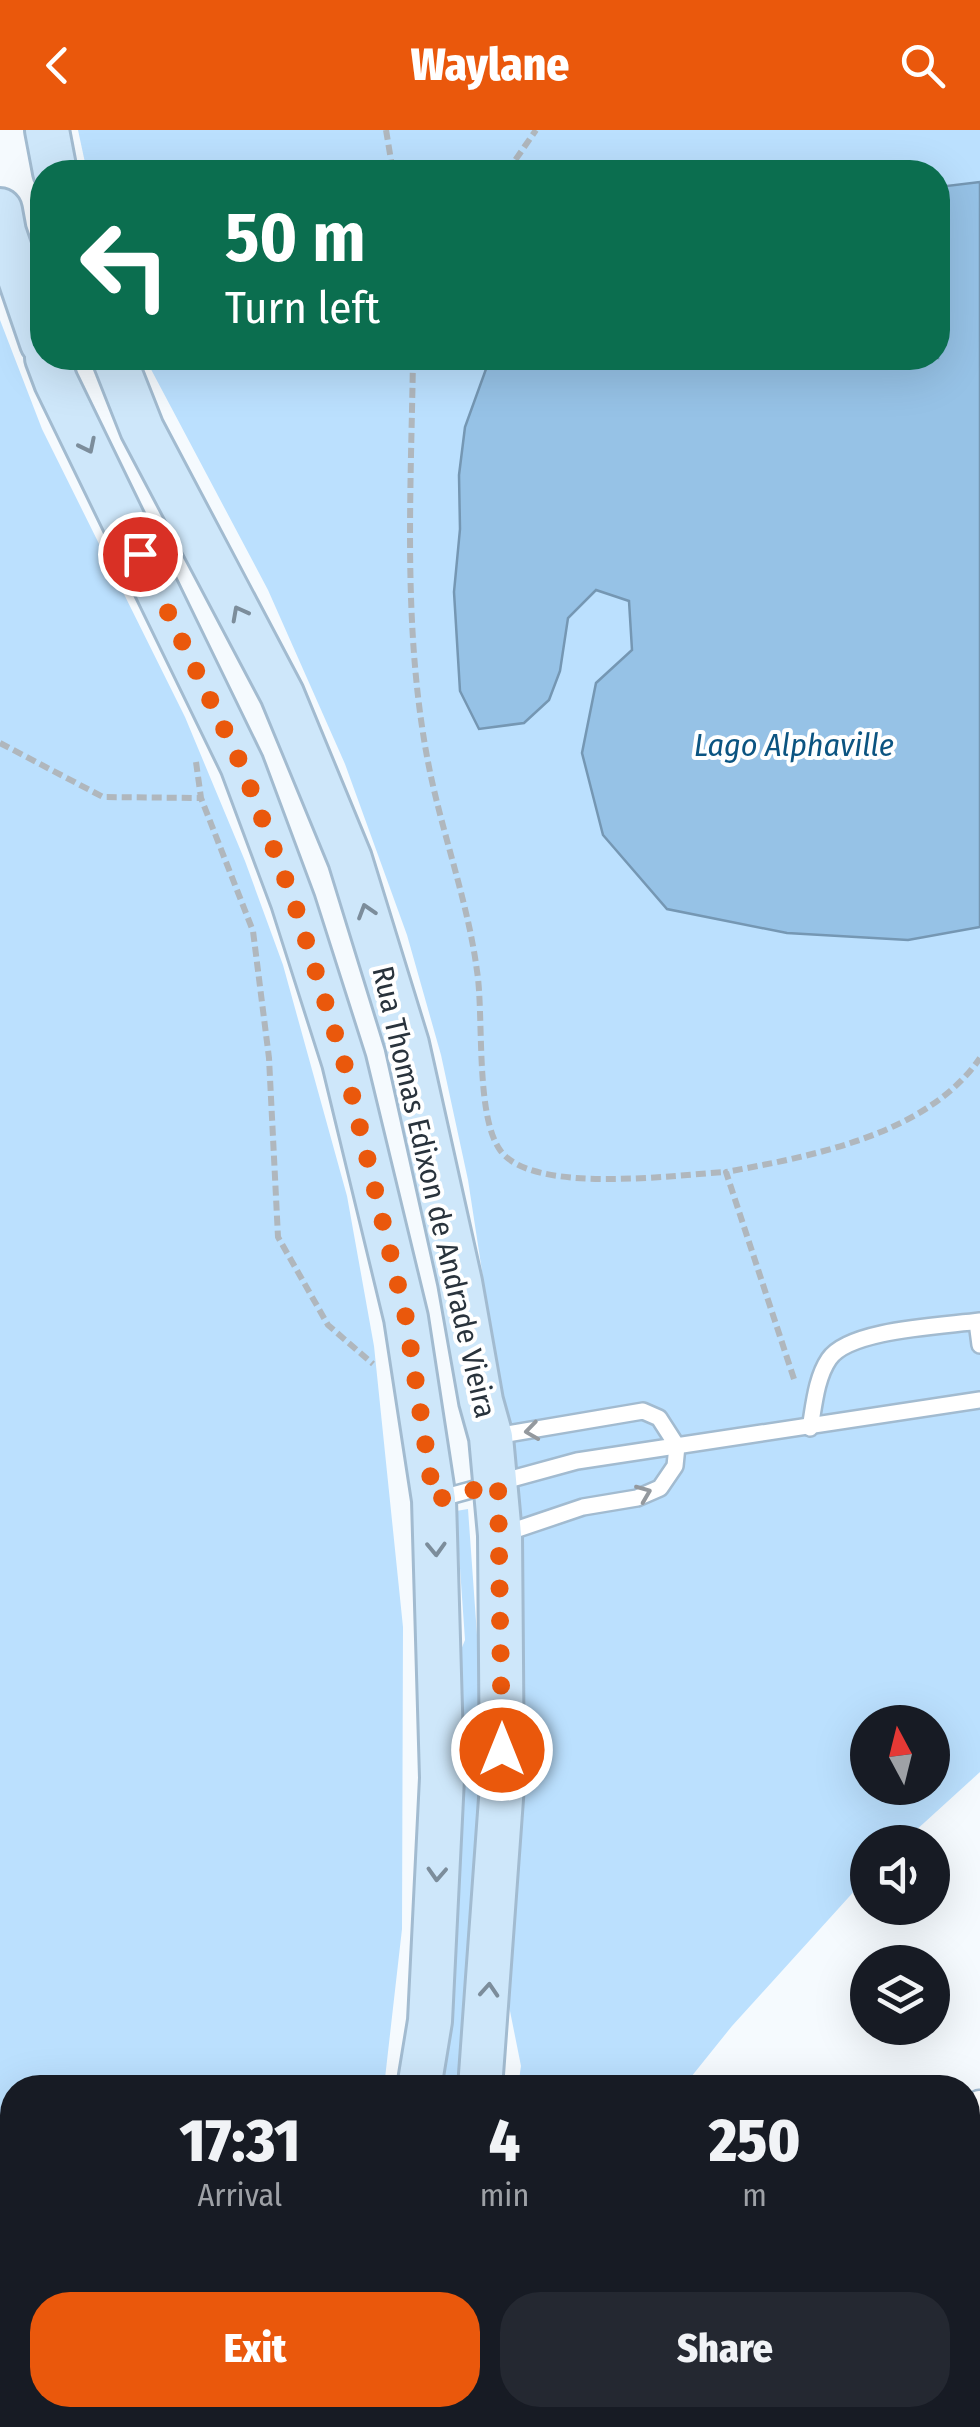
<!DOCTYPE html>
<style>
:root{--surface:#171b24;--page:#242831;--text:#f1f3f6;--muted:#9ea1a6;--accent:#ea580c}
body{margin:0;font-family:"Fira Sans Condensed",sans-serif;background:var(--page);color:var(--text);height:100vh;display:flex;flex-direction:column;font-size:38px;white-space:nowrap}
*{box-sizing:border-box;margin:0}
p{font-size:32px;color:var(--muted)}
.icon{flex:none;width:55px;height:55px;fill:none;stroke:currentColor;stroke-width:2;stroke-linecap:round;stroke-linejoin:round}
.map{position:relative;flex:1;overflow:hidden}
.drawer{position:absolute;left:0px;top:1945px;width:980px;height:352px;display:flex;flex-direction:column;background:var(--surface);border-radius:40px 40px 0 0;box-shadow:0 10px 40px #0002}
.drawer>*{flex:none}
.guide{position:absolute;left:30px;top:30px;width:920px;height:210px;border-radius:40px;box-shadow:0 10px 40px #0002;background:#0b6e4f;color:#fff;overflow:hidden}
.needle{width:65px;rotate:353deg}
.buttons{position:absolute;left:850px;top:1575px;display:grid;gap:20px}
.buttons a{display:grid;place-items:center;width:100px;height:100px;border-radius:50%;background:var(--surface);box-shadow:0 10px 40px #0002;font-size:50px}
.pin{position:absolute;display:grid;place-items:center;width:85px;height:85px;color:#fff;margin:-42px;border:5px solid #fff;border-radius:50%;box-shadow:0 2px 10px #0007}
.me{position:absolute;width:110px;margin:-55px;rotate:0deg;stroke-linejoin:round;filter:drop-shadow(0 0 8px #0008)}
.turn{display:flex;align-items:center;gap:35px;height:210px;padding:0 30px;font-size:45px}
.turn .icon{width:130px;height:130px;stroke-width:2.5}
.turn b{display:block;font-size:70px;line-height:85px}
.eta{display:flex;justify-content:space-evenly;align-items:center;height:170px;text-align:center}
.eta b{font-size:60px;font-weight:800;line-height:70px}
.action{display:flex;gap:20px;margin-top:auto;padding:20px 30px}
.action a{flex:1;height:115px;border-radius:40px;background:var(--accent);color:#fff;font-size:40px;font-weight:800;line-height:115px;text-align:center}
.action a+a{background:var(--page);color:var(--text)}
header{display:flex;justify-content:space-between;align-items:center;height:130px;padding:0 30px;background:var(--accent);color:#fff;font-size:45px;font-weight:800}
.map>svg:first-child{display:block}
</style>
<header><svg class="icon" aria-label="back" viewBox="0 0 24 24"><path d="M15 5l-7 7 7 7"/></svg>Waylane<svg class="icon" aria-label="search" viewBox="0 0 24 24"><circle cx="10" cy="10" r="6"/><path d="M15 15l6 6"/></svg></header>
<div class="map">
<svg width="980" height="2297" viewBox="0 0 980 2297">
<rect width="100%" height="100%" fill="#f5fafe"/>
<g fill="#bbe0fe" fill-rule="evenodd">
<path d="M78,0H980V1642L903,1712H868L867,1747L732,1896L683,1957H518L521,1936L508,1871L514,1578L523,1542L521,1451L482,1141L468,1050L441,925L407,805L345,634L268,460L145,228H938V42H87ZM868,1592H932V1658H868Z"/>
<polygon points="0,190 42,299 185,587 245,731 283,835 347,1066 374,1216 403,1497 402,1799 384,1957 12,1958 12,2285 320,2285 318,2297 0,2297"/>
<polygon points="468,1379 480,1547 480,1687 460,1957 435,1958 452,1542 465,1510 456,1381"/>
<polygon points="968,2036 980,2048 980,2139 968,2130"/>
<polygon points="968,2175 980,2184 980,2257 968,2248"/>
<polygon points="436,2285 473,2285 466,2297 433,2297"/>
</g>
<polygon fill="#96c2e6" stroke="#7597b3" stroke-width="2.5" points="980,52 980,797 908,810 787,803 667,779 603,705 582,623 596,553 632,520 629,471 596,460 568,488 560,541 549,570 524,593 479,599 460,561 454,462 460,399 459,345 465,297 490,228 938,228 938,57"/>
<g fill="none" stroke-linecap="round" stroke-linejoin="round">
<defs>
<g id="lane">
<polyline points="977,1192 980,1215"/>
<path d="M810,1298C814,1276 816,1248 829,1229C849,1199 944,1196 980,1191"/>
<polyline points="495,1306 643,1281 659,1288 677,1316 675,1336 660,1358 637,1368 583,1377 503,1404"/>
<polyline points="438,1369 577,1331 980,1270"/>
</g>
<g id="street">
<polyline points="968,1990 980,1976"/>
<polyline points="968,2145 980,2154"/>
<polyline points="750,2297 757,2285"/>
</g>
<g id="secondary">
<polyline points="47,0 55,42"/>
<polyline points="0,80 4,102 42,213"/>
<polyline points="47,228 56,252 242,635 293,772 344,932 406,1188 434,1370 442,1648 430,1891 419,1958"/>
<polyline points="114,228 142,299 282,564 350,729 407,914 460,1152 481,1271 491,1307 500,1405 502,1655 480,1958"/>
<polyline points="353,2297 357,2285"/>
<polyline points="410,2297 413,2285"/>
</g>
</defs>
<use href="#lane" stroke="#a2bbd0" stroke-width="20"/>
<use href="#street" stroke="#a2bbd0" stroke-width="35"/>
<use href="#secondary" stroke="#a2bbd0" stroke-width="48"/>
<g stroke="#b0b7bd" stroke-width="6" stroke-dasharray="10 5" stroke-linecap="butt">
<polyline points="386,0 393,42"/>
<polyline points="507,42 536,0"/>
<path d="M413,228C411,365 402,506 430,642C444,709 468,773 477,841C484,885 475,985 500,1020C531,1065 674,1045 726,1042"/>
<polyline points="0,613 103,667 201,668"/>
<polyline points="196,632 201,668 253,801 269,928 278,1107 328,1195 373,1234"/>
<path d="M794,1249L726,1042C812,1026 927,1005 980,928"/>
</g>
<use href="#lane" stroke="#fff" stroke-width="15"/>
<use href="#street" stroke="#fff" stroke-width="30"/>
<use href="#secondary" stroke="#cee7fa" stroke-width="42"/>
</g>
<defs><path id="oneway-chevron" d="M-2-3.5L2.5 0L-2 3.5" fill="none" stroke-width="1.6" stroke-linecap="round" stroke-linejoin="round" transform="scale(2.5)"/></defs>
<g stroke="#7c8d9b">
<use href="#oneway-chevron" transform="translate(88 316) rotate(64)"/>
<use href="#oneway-chevron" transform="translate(239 483) rotate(-118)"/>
<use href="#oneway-chevron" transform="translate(366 781) rotate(-107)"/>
<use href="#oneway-chevron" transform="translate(436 1419) rotate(88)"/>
<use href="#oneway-chevron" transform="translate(437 1744) rotate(93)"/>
<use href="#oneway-chevron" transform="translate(489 1860) rotate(-86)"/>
</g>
<g stroke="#94999e">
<use href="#oneway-chevron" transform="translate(532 1301) rotate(172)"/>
<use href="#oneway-chevron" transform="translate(644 1363) rotate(-22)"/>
</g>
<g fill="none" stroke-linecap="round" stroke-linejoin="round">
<polyline stroke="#ea580c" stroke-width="18" stroke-dasharray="0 32.4" points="140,424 242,636 294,772 344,932 406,1188 434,1370 498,1354 502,1620"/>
</g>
<g text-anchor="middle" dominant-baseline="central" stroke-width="8" stroke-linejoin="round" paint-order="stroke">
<g font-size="30" fill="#29333c" stroke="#fff">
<text transform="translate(434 1062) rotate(77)">Rua Thomas Edixon de Andrade Vieira</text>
</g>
<g font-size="32" font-style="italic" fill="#0b5481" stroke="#fff">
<text x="794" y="615">Lago Alphaville</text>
</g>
</g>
</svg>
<div class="buttons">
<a><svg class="needle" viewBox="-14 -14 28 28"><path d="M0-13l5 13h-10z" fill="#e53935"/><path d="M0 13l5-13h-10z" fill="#9ea1a6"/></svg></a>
<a><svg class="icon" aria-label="sound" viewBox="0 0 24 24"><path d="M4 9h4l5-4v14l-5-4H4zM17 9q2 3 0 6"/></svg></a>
<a><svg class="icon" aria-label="layers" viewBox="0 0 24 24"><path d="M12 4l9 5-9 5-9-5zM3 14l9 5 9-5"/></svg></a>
</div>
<div class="pin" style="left:140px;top:424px;background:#d93025"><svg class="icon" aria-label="arrive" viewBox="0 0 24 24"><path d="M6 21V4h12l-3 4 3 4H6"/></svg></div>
<svg class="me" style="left:502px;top:1620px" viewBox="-20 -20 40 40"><circle r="17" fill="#ea580c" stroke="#fff" stroke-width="3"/><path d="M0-11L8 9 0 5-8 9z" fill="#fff"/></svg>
<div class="guide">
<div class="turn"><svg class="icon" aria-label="left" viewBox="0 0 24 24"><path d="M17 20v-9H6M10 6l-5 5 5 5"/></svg><div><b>50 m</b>Turn left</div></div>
</div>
<section class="drawer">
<div class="eta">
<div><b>17:31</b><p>Arrival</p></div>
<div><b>4</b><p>min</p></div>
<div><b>250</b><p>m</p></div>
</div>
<div class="action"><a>Exit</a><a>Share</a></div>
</section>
</div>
